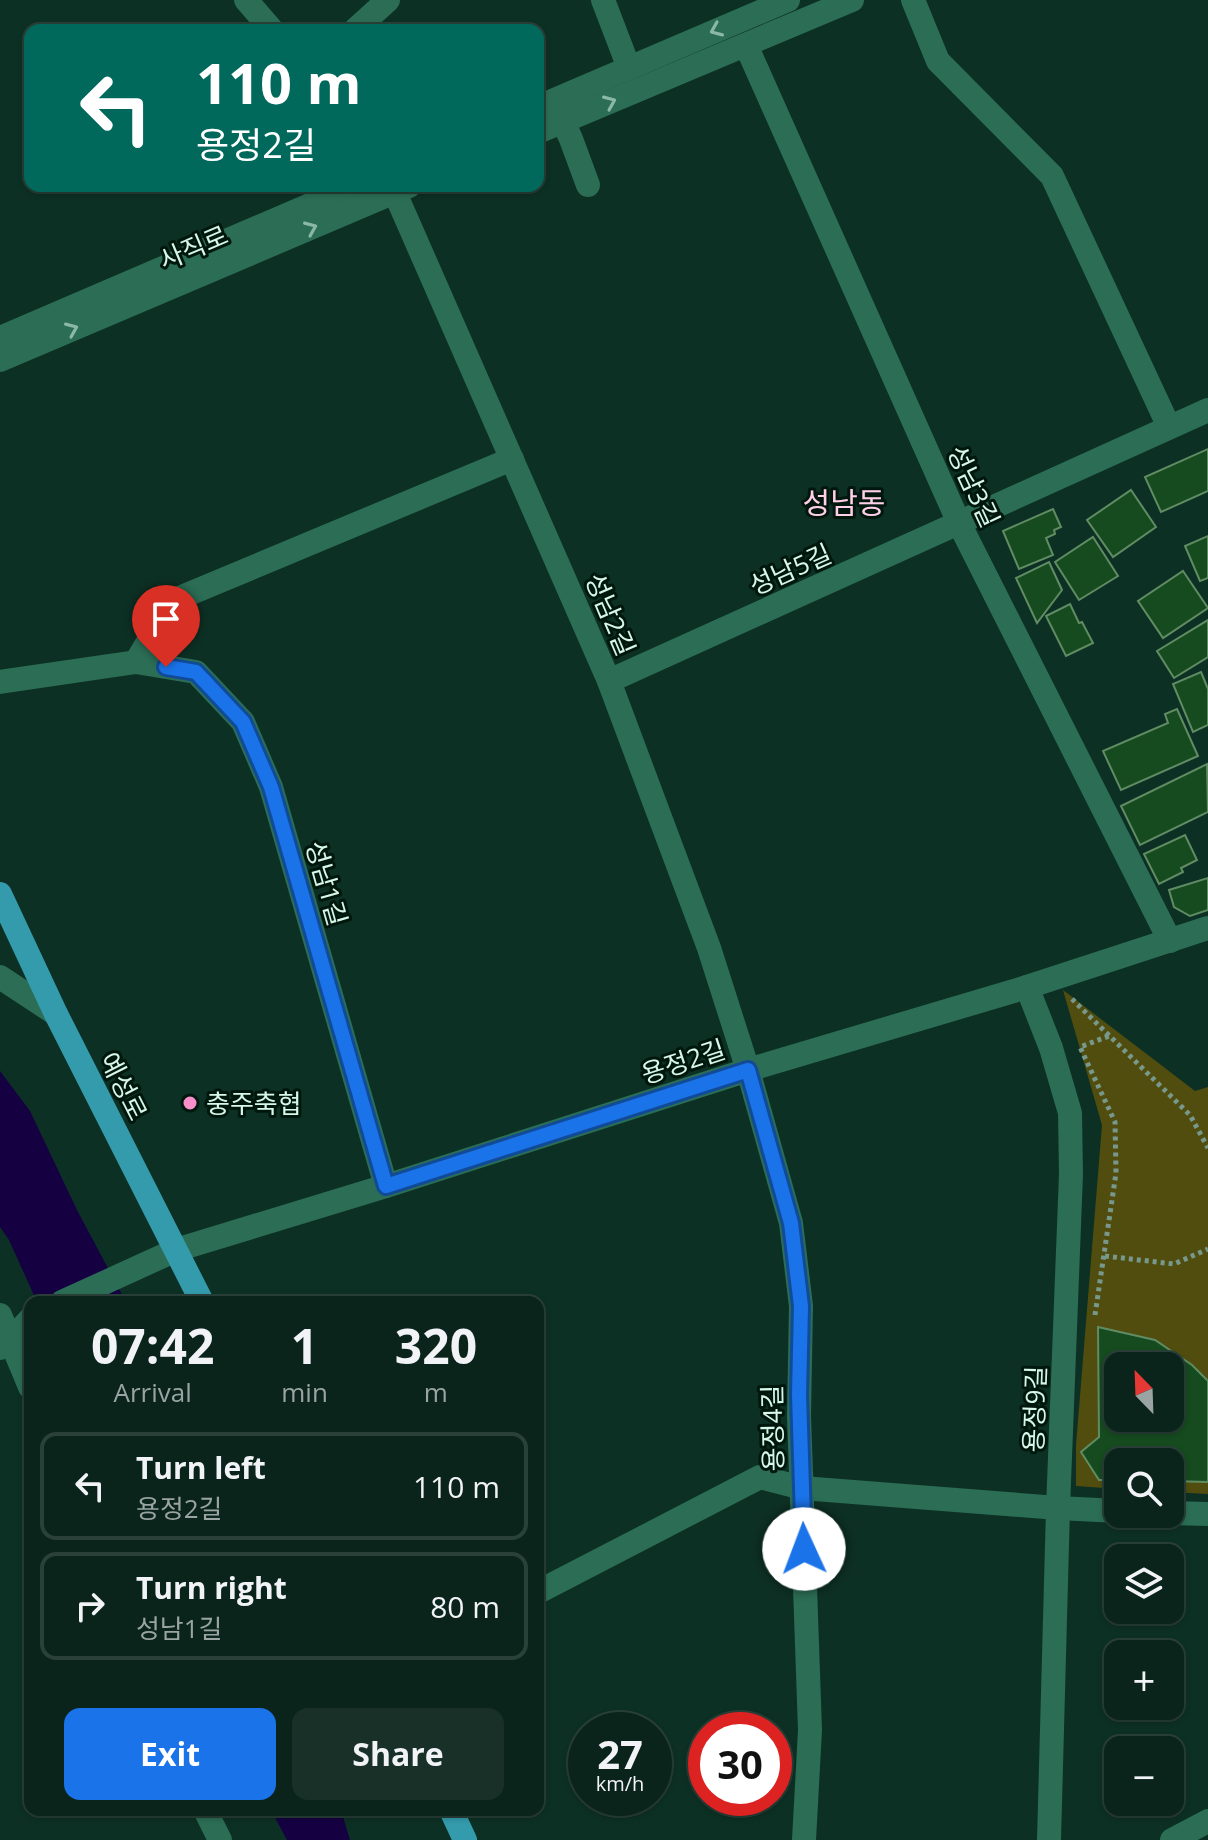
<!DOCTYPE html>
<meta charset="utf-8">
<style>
:root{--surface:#0a241b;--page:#183028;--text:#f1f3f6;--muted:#99a4a3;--line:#2a413a;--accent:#1a73e8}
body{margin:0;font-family:"Open Sans","Noto Sans KR",sans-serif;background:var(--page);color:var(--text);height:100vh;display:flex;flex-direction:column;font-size:30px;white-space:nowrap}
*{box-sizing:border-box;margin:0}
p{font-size:26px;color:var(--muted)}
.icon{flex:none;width:44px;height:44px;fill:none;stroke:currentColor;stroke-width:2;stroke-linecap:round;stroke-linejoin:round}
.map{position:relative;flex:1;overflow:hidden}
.side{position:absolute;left:24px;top:1296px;width:520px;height:520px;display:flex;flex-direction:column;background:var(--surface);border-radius:16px;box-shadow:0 2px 6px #0004,0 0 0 2px var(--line)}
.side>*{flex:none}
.hud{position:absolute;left:24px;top:24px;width:520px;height:168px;border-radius:16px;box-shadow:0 2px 6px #0004,0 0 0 2px var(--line);background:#00695c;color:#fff;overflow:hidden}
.needle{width:52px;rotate:337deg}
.tools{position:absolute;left:1104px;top:1352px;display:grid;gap:16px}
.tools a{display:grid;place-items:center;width:80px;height:80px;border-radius:16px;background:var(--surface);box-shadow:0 2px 6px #0004,0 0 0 2px var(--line);font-size:40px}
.speed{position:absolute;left:568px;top:1712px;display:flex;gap:16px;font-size:40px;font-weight:700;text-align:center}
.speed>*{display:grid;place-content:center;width:104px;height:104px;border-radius:50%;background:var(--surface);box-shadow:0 2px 6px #0004,0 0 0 2px var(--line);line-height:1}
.speed small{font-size:20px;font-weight:400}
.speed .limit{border:12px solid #d22;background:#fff;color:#111}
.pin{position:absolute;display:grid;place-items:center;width:68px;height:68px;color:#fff;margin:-82px -34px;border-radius:50% 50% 50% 0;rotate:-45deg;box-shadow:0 0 8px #0007}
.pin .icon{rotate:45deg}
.me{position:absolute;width:88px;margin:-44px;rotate:358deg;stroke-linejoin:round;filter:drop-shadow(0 0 6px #0008)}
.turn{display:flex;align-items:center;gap:28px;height:168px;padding:0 40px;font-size:36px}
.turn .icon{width:104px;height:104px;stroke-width:2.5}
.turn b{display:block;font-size:56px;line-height:68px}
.eta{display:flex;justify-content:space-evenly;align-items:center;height:136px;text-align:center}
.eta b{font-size:48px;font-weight:700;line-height:56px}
.primary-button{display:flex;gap:16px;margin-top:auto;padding:16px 40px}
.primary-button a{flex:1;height:92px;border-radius:16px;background:var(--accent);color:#fff;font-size:32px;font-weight:700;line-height:92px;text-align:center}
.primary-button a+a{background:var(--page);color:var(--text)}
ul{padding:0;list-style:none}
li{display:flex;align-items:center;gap:24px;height:108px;margin:0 16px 12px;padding:0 24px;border:4px solid var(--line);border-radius:16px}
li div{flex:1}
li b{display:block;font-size:30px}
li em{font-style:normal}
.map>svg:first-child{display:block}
</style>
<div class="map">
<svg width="1208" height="1840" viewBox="0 0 1208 1840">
<rect width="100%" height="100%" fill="#0d3024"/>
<path fill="#504d0f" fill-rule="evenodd" d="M1063,990L1195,1091L1208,1087V1494L1170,1492V1462H1118V1489L1076,1486V1445L1102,1125ZM1118,1366H1170V1418H1118Z"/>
<g fill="#150042">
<polygon points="0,1071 30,1111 77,1210 126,1302 37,1302 9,1240 0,1227"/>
<polygon points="271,1810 341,1810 350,1840 287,1840"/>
</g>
<g fill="#164a1f" stroke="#608c63" stroke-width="2" fill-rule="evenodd">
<polygon points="1208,449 1208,491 1161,512 1145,477"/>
<polygon points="1131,490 1156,527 1113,557 1087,520"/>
<polygon points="1053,509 1061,527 1054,530 1055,534 1046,538 1053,555 1019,569 1003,531"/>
<polygon points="1208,536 1208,578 1200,581 1185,546"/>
<polygon points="1093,537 1118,576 1079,600 1055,562"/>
<polygon points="1049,562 1062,590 1037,623 1016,578"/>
<polygon points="1183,571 1208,608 1163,638 1138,601"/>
<polygon points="1070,604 1079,623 1082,622 1093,643 1066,656 1046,616"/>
<polygon points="1208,620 1208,657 1174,678 1157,651"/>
<polygon points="1201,672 1208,689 1208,725 1193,732 1173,684"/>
<polygon points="1177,709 1198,756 1121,790 1103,751 1168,723 1165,714"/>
<polygon points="1207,764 1208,812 1140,845 1121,806"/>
<polygon points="1185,835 1197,860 1181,868 1183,872 1159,884 1144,854"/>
<polygon points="1208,878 1208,910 1190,916 1174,907 1169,890"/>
<path d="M1098,1327L1155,1340L1192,1365L1208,1381V1482L1170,1481V1462H1118V1480H1099L1081,1452L1099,1437ZM1118,1366H1170V1418H1118Z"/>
</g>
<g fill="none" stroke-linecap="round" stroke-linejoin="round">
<g stroke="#77988b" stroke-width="5" stroke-dasharray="4 4" stroke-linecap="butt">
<polyline points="1072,999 1190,1115 1208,1148"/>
<polyline points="1105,1256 1174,1264 1208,1249"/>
<polyline points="1095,1315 1116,1173 1115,1122 1080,1047 1109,1036"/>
</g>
<g stroke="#2b6d55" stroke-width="24">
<polyline points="246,0 272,30"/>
<polyline points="603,0 629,68"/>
<polyline points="913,0 938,61 1052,176 1169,427"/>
<polyline points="355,30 388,0"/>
<polyline points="746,45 959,523 1170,941"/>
<polyline points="556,106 571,139 588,185"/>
<polyline points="538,107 788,0"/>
<polyline points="538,132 852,0"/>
<polyline points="392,186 609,681 709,948 748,1070 791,1223 801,1306 799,1416 810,1730 804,1840"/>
<polyline points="0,338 354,186"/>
<polyline points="0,360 409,186"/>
<polyline points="136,662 172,601 512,459"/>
<polyline points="609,681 1208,410"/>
<polyline points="0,682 136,662 196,672 243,722 271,787 386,1186"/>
<polyline points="0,977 56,1014"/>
<polyline points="1027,987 1051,1048 1070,1113 1071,1174 1058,1508 1049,1840"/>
<polyline points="62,1302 176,1250 386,1186 748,1070 1027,987 1208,928"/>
<polyline points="0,1315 30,1387"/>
<polyline points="0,1348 11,1340 30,1319"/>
<polyline points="1170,1513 1208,1514"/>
<polyline points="538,1592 760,1477 802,1488 1058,1508 1118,1511"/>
<polyline points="205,1810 220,1840"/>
<polyline points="1172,1840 1208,1821"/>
</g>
<g stroke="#349bac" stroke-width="24">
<polyline points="0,894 56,1014 202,1302"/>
<polyline points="451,1810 465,1840"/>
</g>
</g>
<defs><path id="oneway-chevron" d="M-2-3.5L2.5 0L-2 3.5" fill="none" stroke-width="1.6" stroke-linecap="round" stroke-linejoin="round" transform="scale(2)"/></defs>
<g stroke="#8ab9a6">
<use href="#oneway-chevron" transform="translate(716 30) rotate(157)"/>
<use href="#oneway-chevron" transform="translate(610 102) rotate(-23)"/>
<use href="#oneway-chevron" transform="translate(311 228) rotate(-23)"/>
<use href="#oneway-chevron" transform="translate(72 329) rotate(-23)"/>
</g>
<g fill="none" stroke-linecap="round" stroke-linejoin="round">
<defs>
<polyline id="route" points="166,667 196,672 243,722 271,787 386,1186 748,1070 791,1223 801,1306 799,1395 804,1549"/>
</defs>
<use href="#route" stroke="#114b97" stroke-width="20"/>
<use href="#route" stroke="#1a73e8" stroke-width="14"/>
</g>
<circle fill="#f98fca" stroke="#00170e" stroke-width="3" cx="190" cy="1103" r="8"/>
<g text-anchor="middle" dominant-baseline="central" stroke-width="6" stroke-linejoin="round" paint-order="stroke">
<g font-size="26" fill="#d7f7e9" stroke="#00170e">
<text transform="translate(193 247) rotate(-23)">사직로</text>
<text transform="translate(974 486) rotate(65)">성남3길</text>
<text transform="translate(790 569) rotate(-24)">성남5길</text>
<text transform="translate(611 614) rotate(67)">성남2길</text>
<text transform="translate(327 883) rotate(74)">성남1길</text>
<text transform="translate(683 1061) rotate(-18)">용정2길</text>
<text transform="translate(124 1086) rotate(63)">예성로</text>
<text transform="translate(1034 1409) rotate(-88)">용정9길</text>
<text transform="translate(772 1428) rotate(-91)">용정4길</text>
</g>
<g font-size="26" fill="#d7f7e9" stroke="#00170e" text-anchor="start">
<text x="206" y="1103">충주축협</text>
</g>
<g font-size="30" fill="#ffd0e8" stroke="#00170e">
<text x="844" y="502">성남동</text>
</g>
</g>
</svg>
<div class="tools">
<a><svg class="needle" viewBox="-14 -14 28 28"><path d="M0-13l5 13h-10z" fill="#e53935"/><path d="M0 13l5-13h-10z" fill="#99a4a3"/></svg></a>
<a><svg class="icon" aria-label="search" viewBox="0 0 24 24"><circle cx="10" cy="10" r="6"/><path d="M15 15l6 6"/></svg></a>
<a><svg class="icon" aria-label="layers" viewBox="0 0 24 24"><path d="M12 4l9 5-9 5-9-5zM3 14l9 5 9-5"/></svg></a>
<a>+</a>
<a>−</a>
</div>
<div class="speed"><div>27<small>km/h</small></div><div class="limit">30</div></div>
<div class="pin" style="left:166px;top:667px;background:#d93025"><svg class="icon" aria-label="arrive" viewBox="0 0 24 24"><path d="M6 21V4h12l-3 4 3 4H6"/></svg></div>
<svg class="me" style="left:804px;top:1549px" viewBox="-20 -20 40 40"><circle r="19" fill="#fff"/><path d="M0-13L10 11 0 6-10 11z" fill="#1a73e8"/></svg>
<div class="hud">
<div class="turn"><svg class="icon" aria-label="left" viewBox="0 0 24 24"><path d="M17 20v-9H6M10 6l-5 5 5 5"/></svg><div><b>110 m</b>용정2길</div></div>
</div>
<section class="side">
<div class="eta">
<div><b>07:42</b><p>Arrival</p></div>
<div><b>1</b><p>min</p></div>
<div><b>320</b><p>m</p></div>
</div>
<ul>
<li><svg class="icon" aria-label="left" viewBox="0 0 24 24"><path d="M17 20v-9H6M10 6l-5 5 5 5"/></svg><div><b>Turn left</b><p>용정2길</p></div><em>110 m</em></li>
<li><svg class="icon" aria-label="right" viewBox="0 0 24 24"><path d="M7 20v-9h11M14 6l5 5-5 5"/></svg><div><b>Turn right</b><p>성남1길</p></div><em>80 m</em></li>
</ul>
<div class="primary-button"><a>Exit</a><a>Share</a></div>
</section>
</div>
